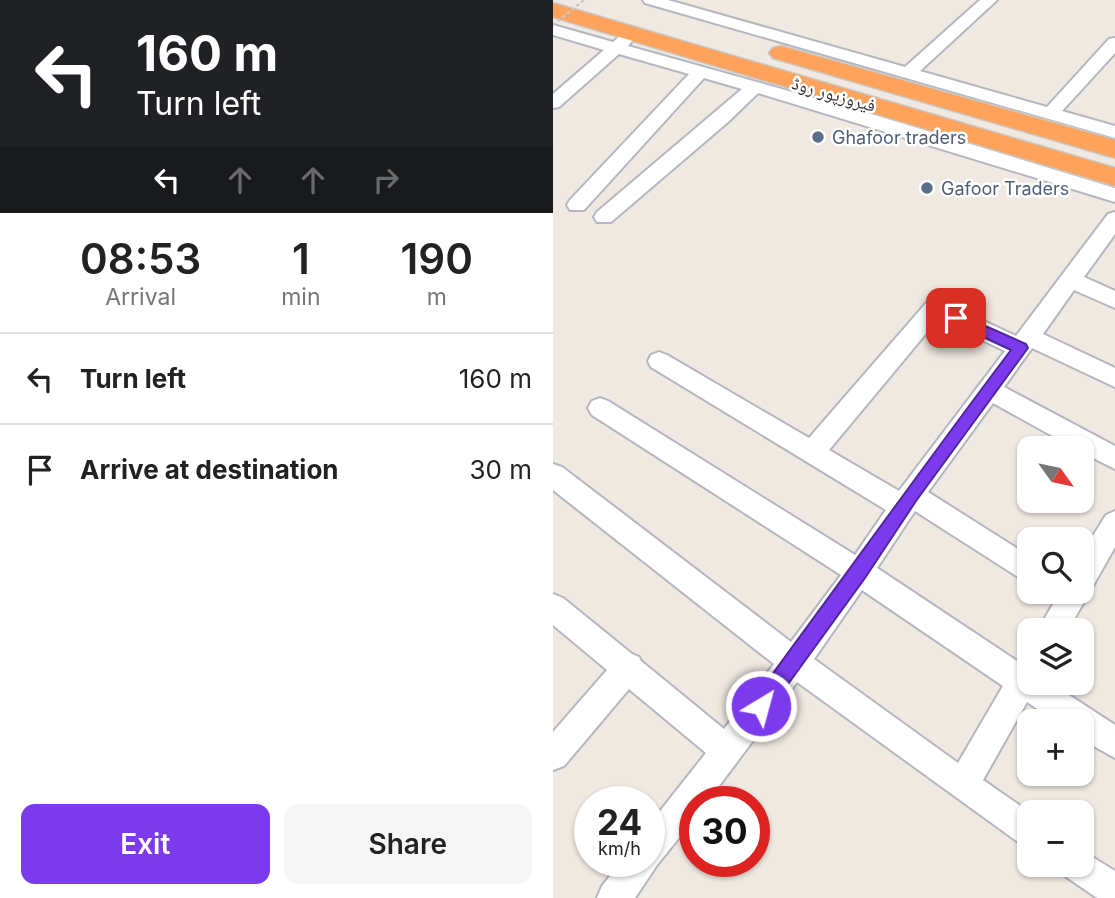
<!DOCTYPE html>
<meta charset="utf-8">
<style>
:root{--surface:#fff;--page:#f6f6f6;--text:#222;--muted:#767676;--line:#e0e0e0;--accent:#7c3aed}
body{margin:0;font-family:Inter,"Noto Naskh Arabic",sans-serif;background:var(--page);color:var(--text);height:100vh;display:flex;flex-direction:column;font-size:26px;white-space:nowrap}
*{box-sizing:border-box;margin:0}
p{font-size:23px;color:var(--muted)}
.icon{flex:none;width:38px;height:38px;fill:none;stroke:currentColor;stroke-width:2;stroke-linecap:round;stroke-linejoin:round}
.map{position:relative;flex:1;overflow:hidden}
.side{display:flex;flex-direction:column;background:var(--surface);width:553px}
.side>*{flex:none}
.top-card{background:#202124;color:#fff;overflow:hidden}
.needle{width:46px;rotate:123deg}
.fabs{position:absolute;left:464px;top:436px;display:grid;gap:14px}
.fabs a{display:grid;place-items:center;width:77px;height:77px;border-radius:14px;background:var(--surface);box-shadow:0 2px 5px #0004;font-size:35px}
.speed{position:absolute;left:21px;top:786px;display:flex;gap:14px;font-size:35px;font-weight:700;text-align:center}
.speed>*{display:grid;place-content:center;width:91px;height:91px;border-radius:50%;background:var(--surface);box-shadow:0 2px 5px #0004;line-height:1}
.speed small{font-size:18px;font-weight:400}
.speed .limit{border:10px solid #d22;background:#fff;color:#111}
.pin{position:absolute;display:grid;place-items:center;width:60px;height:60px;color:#fff;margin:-30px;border-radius:14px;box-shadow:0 4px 10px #0006}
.me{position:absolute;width:77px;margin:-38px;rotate:37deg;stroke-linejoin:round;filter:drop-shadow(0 0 5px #0008)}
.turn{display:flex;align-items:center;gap:24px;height:147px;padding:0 21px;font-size:32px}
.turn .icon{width:91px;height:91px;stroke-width:2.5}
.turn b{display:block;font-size:49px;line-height:60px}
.lanes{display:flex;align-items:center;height:66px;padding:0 21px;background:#0003;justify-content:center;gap:35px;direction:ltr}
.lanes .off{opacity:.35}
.eta{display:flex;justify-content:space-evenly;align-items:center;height:119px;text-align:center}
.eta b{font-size:42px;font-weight:600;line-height:49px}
.cta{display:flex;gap:14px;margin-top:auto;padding:14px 21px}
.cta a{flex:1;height:80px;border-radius:14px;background:var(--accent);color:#fff;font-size:28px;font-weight:600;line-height:80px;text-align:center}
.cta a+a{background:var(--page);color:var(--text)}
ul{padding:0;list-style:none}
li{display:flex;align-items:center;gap:21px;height:91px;padding:0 21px;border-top:2px solid var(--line)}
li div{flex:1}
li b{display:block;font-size:26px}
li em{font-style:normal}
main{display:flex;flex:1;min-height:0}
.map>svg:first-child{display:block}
</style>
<main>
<section class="side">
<div class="top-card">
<div class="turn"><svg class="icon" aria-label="left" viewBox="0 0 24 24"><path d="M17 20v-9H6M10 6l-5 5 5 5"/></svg><div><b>160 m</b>Turn left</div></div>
<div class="lanes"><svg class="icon" aria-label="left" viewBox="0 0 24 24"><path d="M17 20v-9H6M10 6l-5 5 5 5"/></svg><svg class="icon off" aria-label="ahead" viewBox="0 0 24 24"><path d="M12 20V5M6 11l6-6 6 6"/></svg><svg class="icon off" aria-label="ahead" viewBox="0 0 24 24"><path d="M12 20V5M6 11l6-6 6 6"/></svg><svg class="icon off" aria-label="right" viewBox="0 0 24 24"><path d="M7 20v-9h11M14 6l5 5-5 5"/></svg></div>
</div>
<div class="eta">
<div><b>08:53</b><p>Arrival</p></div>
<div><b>1</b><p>min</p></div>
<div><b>190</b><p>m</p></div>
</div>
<ul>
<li><svg class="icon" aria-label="left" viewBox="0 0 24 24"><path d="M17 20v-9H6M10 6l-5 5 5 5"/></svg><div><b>Turn left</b></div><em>160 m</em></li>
<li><svg class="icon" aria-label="arrive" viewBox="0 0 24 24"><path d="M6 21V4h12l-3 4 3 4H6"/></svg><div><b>Arrive at destination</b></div><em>30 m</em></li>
</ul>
<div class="cta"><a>Exit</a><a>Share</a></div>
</section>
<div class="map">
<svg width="562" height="898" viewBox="0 0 562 898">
<rect width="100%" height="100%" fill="#efe9e1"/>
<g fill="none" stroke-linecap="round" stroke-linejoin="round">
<defs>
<g id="minor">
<polygon points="90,0 115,0 352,67 427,0 444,0 367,71 494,107 556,39 562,38 562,53 509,111 562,126 562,138 92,3"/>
<polygon points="0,25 60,42 67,36 79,36 81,39 75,46 318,114 562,188 562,202 205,93 175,122 58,222 44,222 41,217 44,212 189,89 151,78 31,210 17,210 14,205 17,200 136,74 66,54 6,107 0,108 0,94 51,50 0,35"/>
<path d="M562,212V234L531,277L562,291V308L521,290L490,334L562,368V387L479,348L451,387L562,446V469L528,452V448H521L440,403L375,492L476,556V584L362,511L324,568L464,661L476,655V682H496L562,725V758L528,739V721H502L474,702L430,780L476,812V847L465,842L244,682L154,802H142V818L104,865L82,898H44L49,886L69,861H96V825L153,753L76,689L11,766L0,770V732L54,670L0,625V594L10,598L79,654L86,657L88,661L171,729L221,664L0,490V464L9,467L238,642L288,575L39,415L35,408L39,401L47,398L55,401L302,555L333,510L98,367L95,361L98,355L106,352L114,355L256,438L374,302L382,300L390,302L463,336L555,214ZM385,319L452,351L346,491L276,450ZM309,590L450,686L405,763L261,659Z"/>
<polygon points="562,511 562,547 515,630 485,630 507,592 528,592 528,555 553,515"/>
<polygon points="528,850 562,871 562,898 544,898 512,876 508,864 528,864"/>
</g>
<g id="highway">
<polygon points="0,3 562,168 562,186 0,17"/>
<polygon points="228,46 562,140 562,158 220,58 216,53 220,48"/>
</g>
</defs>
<use href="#minor" stroke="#b4b7c1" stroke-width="4"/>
<use href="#highway" stroke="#c9c9c9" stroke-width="3"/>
<use href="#minor" fill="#fff" fill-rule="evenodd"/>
<use href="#highway" fill="#ffa35c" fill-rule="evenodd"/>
<polyline stroke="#c9c9c9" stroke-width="2.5" stroke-dasharray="3.5 2.5" stroke-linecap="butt" points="0,25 31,0"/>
</g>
<path fill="#7c3aed" stroke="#51269a" stroke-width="2" d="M403,313L473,344L475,348L363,501L312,578L214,713L208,716L201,713L198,706L201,699C287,583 371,465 458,350L398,322V314Z"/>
<g fill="#5c6f8a" stroke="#fff" stroke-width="2.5">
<circle cx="265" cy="137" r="7"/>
<circle cx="374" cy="188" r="7"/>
</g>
<g text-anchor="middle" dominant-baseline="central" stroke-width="5" stroke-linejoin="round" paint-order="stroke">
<g font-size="18" fill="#2e2e2e" stroke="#fff">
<text transform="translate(281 94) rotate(16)">فیروزپور روڈ</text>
</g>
<g font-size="18" fill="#4e5e75" stroke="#fff" text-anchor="start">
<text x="279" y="137">Ghafoor traders</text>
<text x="388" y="188">Gafoor Traders</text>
</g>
</g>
</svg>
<div class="fabs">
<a><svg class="needle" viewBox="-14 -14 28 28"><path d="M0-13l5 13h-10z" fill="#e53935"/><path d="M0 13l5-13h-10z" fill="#767676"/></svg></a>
<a><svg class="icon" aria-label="search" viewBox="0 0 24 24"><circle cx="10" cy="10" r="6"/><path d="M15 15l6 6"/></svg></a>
<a><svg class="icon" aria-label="layers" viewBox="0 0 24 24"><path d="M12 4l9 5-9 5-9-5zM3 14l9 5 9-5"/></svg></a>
<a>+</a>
<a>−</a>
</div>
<div class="speed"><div>24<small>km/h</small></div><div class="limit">30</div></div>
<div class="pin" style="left:403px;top:318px;background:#d93025"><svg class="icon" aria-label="arrive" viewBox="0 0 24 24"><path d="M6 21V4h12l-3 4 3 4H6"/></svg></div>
<svg class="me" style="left:208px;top:706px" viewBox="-20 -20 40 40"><circle r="17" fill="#7c3aed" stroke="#fff" stroke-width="3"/><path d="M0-11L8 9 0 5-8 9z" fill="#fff"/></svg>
</div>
</main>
